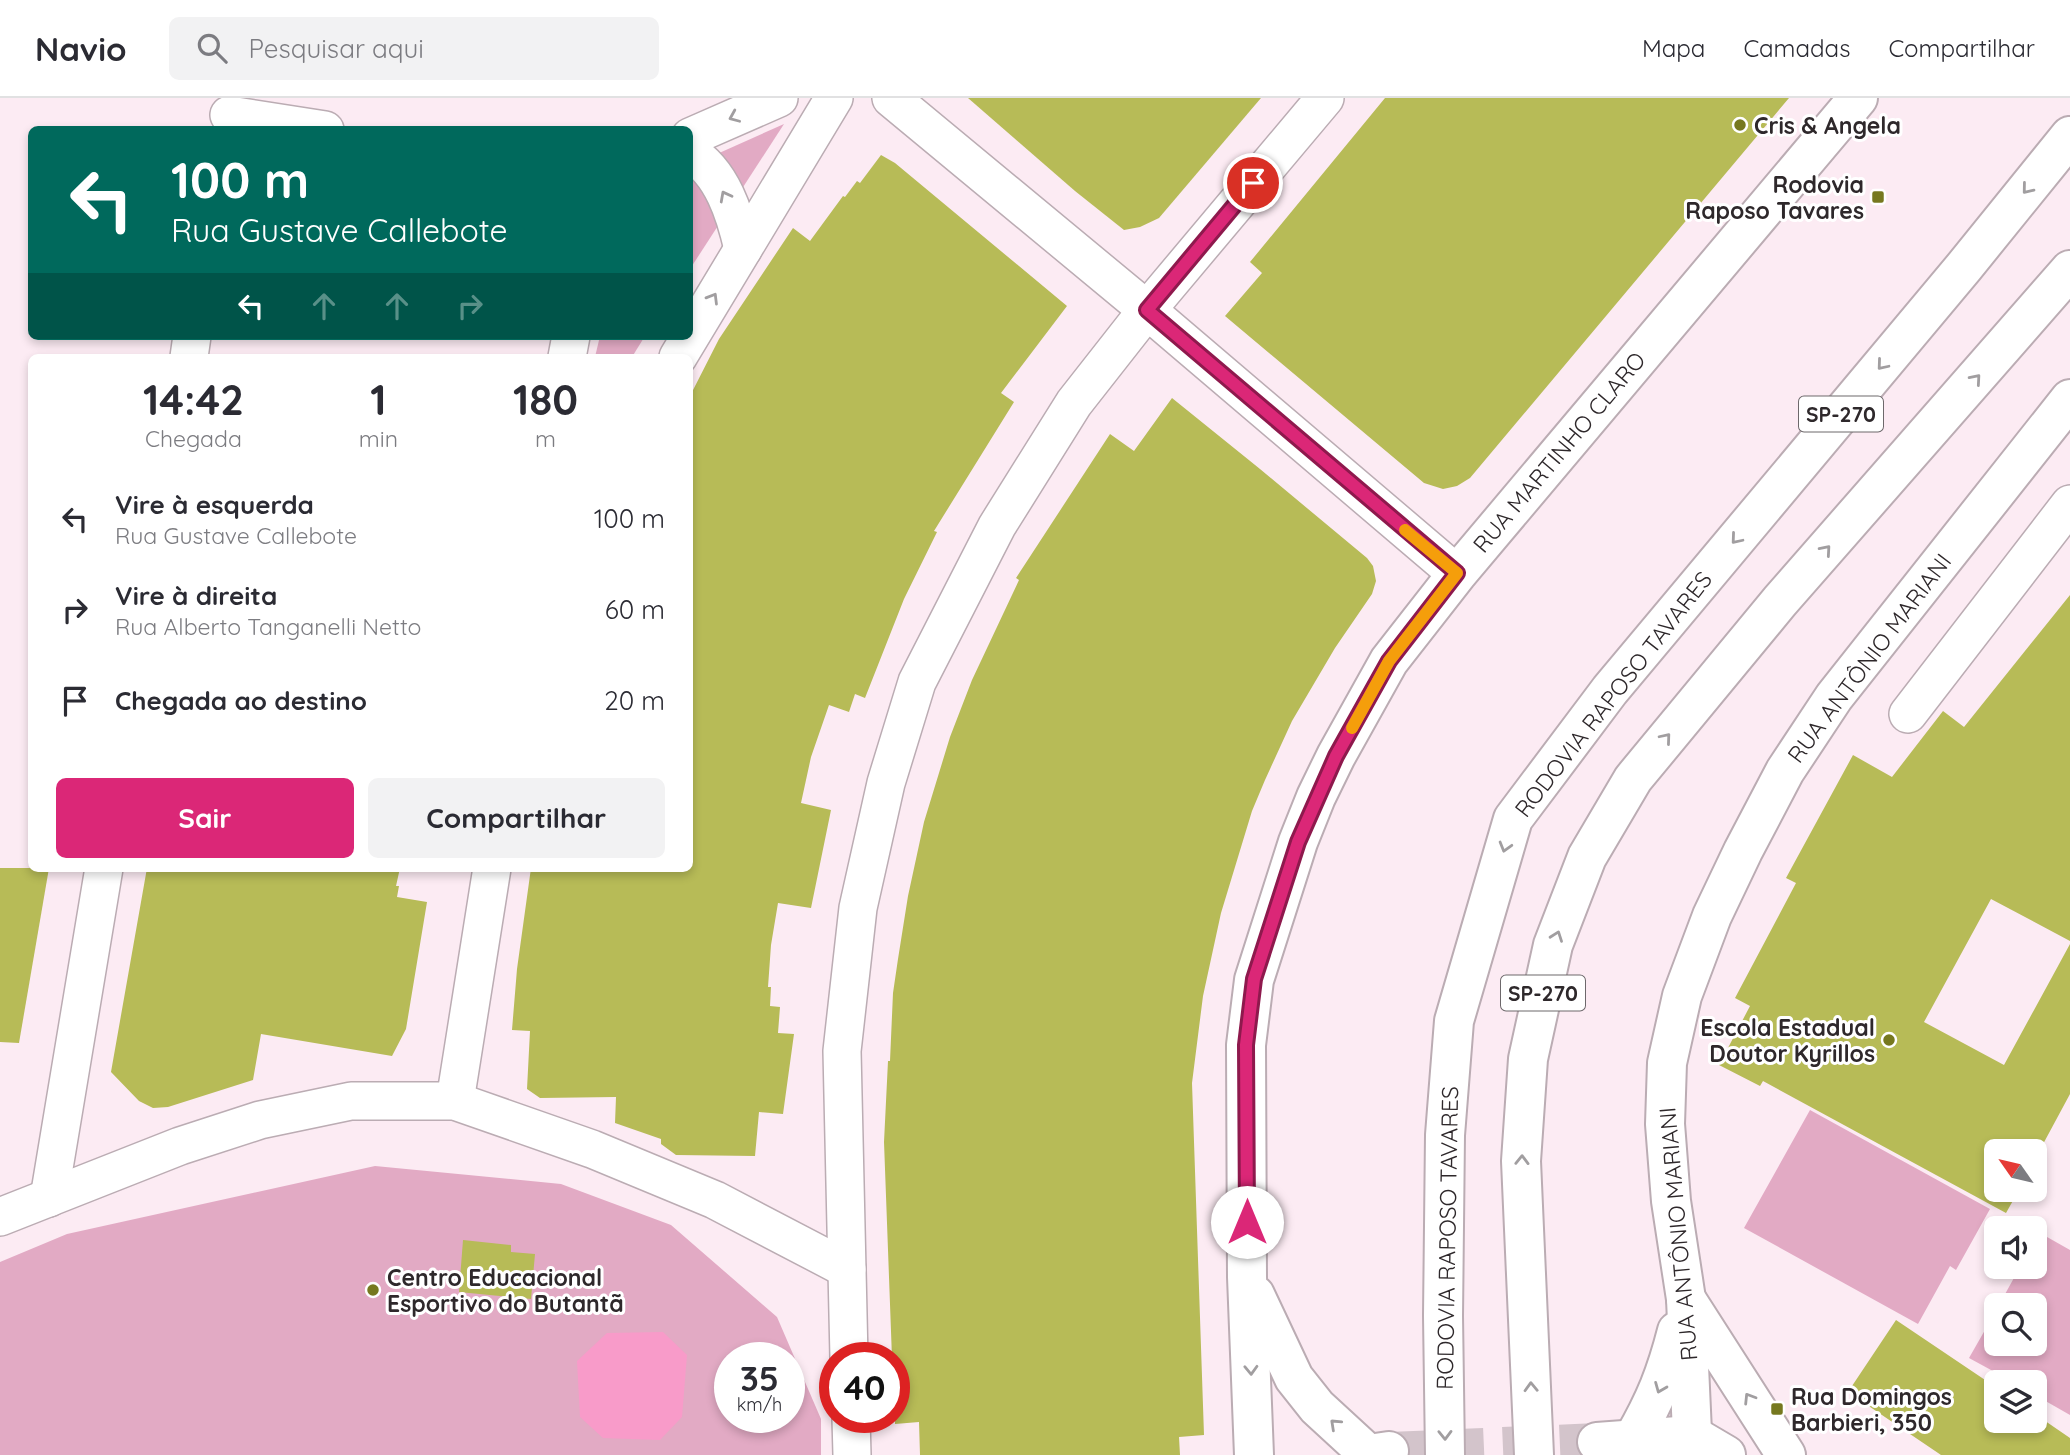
<!DOCTYPE html>
<html lang="pt">
<meta charset="utf-8">
<style>
:root{--surface:#fff;--page:#f2f2f3;--text:#2b2b33;--muted:#7c7c81;--line:#e1e1e2;--accent:#db2777}
body{margin:0;font-family:Quicksand,sans-serif;background:var(--page);color:var(--text);height:100vh;display:flex;flex-direction:column;font-size:26px;white-space:nowrap}
*{box-sizing:border-box;margin:0}
p{font-size:23px;color:var(--muted)}
.icon{flex:none;width:38px;height:38px;fill:none;stroke:currentColor;stroke-width:2;stroke-linecap:round;stroke-linejoin:round}
.map{position:relative;flex:1;overflow:hidden}
.drawer{position:absolute;left:28px;top:256px;width:665px;height:518px;display:flex;flex-direction:column;background:var(--surface);border-radius:10px;box-shadow:0 4px 10px #0003}
.drawer>*{flex:none}
.top-card{position:absolute;left:28px;top:28px;width:665px;height:214px;border-radius:10px;box-shadow:0 4px 10px #0003;background:#00695c;color:#fff;overflow:hidden}
.needle{width:46px;rotate:304deg}
.fabs{position:absolute;left:1984px;top:1041px;display:grid;gap:14px}
.fabs a{display:grid;place-items:center;width:63px;height:63px;border-radius:10px;background:var(--surface);box-shadow:0 4px 10px #0003;font-size:35px}
.speed{position:absolute;left:714px;top:1244px;display:flex;gap:14px;font-size:35px;font-weight:700;text-align:center}
.speed>*{display:grid;place-content:center;width:91px;height:91px;border-radius:50%;background:var(--surface);box-shadow:0 4px 10px #0003;line-height:1}
.speed small{font-size:18px;font-weight:400}
.speed .limit{border:10px solid #d22;background:#fff;color:#111}
.pin{position:absolute;display:grid;place-items:center;width:60px;height:60px;color:#fff;margin:-30px;border:4px solid #fff;border-radius:50%;box-shadow:0 2px 7px #0007}
.me{position:absolute;width:77px;margin:-38px;rotate:0deg;stroke-linejoin:round;filter:drop-shadow(0 0 5px #0008)}
.turn{display:flex;align-items:center;gap:24px;height:147px;padding:0 28px;font-size:32px}
.turn .icon{width:91px;height:91px;stroke-width:2.5}
.turn b{display:block;font-size:49px;line-height:60px}
.lanes{display:flex;align-items:center;height:66px;padding:0 28px;background:#0003;justify-content:center;gap:35px;direction:ltr}
.lanes .off{opacity:.35}
.eta{display:flex;justify-content:space-evenly;align-items:center;height:119px;text-align:center}
.eta b{font-size:42px;font-weight:700;line-height:49px}
.button{display:flex;gap:14px;margin-top:auto;padding:14px 28px}
.button a{flex:1;height:80px;border-radius:10px;background:var(--accent);color:#fff;font-size:28px;font-weight:700;line-height:80px;text-align:center}
.button a+a{background:var(--page);color:var(--text)}
ul{padding:0;list-style:none}
li{display:flex;align-items:center;gap:21px;height:91px;padding:0 28px}
li div{flex:1}
li b{display:block;font-size:26px}
li em{font-style:normal}
header{display:flex;align-items:center;gap:42px;box-sizing:border-box;height:98px;padding:0 35px;background:var(--surface);border-bottom:2px solid var(--line)}
header strong{font-size:33px}
nav{display:flex;gap:38px;margin-inline-start:auto;font-size:24px}
.search{width:490px;height:63px;background:var(--page);display:flex;align-items:center;gap:18px;box-sizing:border-box;padding:0 24px;border-radius:10px;color:var(--muted);font-size:26px}
.map>svg:first-child{display:block}
</style>
<header>
<strong>Navio</strong>
<div class="search"><svg class="icon" aria-label="search" viewBox="0 0 24 24"><circle cx="10" cy="10" r="6"/><path d="M15 15l6 6"/></svg>Pesquisar aqui</div>
<nav><a>Mapa</a><a>Camadas</a><a>Compartilhar</a></nav>
</header>
<div class="map">
<svg width="2070" height="1357" viewBox="0 0 2070 1357">
<rect width="100%" height="100%" fill="#fcebf3"/>
<g fill="#e2aac4" fill-rule="evenodd">
<polygon points="784,26 690,171 690,68"/>
<polygon points="600,238 645,238 632,259 595,259"/>
<polygon points="1810,1012 1990,1111 1956,1172 1950,1168 1918,1226 1744,1130"/>
<path d="M375,1068L561,1086L671,1127L777,1219L821,1321V1357H0V1164L67,1136ZM730,1260H789V1320H730Z"/>
<polygon points="2040,1135 2070,1152 2070,1317 2035,1297 2035,1284 2013,1284 1969,1260 1997,1211 1997,1246 2035,1246 2035,1208 1999,1207 2020,1169 2035,1169 2035,1143"/>
</g>
<polygon fill="#f89bc9" points="663,1234 687,1257 682,1319 660,1342 603,1340 580,1319 577,1263 607,1235"/>
<g fill="#b7bb57">
<polygon points="968,0 1261,0 1159,120 1140,129 1124,132 1075,93"/>
<polygon points="1385,0 1789,0 1470,380 1457,388 1443,391 1424,385 1225,218 1262,175 1250,164"/>
<polygon points="881,57 895,65 1067,208 1001,295 1014,304 934,433 937,434 904,501 865,600 855,596 849,614 829,607 811,659 801,705 831,712 811,810 778,805 771,847 768,889 771,889 770,908 780,909 778,935 794,936 783,1016 759,1014 755,1058 676,1057 661,1046 661,1041 615,1025 616,999 540,1000 527,991 530,933 512,932 517,871 531,770 690,770 690,298 719,241 793,130 810,143 843,98 845,99 857,83 860,85"/>
<polygon points="1172,300 1260,371 1367,460 1373,468 1376,483 1372,496 1335,550 1292,623 1265,682 1252,713 1221,815 1203,898 1192,985 1204,1337 1179,1339 1180,1357 920,1357 919,1324 895,1326 894,1260 892,1260 884,1044 888,963 890,963 893,895 898,861 908,798 924,724 950,639 972,582 1019,482 1016,480 1110,336 1134,353"/>
<polygon points="2070,497 2070,843 1991,801 1924,924 2004,967 2070,846 2070,996 2035,1061 2035,1054 1997,1054 1997,1092 2019,1092 2006,1115 1763,983 1760,988 1719,967 1750,908 1735,900 1796,785 1786,780 1853,657 1892,679 1943,613 1964,629"/>
<polygon points="0,770 49,770 19,945 0,944"/>
<polygon points="147,770 400,770 396,788 399,788 397,799 427,804 406,931 392,958 261,936 253,982 168,1009 153,1010 139,1003 111,974"/>
<polygon points="463,1142 511,1147 511,1154 535,1156 531,1201 459,1194"/>
<polygon points="1896,1222 1997,1290 1997,1323 2035,1323 2035,1316 2070,1340 2070,1357 1941,1357 1848,1294"/>
</g>
<g fill="none" stroke-linecap="round" stroke-linejoin="round">
<polyline stroke="#d3c4cb" stroke-width="38" stroke-dasharray="38 19" stroke-linecap="butt" points="1389,1353 1597,1344"/>
<defs>
<g id="minor">
<polyline points="891,0 1147,212 1457,476"/>
<polyline points="229,17 325,32"/>
<polyline points="690,39 779,0"/>
<path d="M690,55C722,74 735,116 743,151"/>
<polyline points="189,259 192,238"/>
<polyline points="567,259 571,238"/>
<polyline points="678,259 834,0"/>
<polyline points="1908,616 2070,406"/>
<polyline points="455,1003 492,770"/>
<polyline points="49,1100 104,770"/>
<polyline points="0,1119 180,1048 260,1022 351,1003 455,1003 592,1051 715,1102 847,1171"/>
<polyline points="849,1260 842,953 858,810 886,685 917,584 997,428 1074,305 1147,212 1325,0"/>
<polyline points="851,1320 852,1357"/>
</g>
<g id="tertiary">
<polyline points="1255,1197 1294,1280 1317,1309 1367,1355"/>
<polyline points="1254,1357 1247,1179 1246,947 1254,882 1298,744 1316,699 1336,658 1389,563 1457,476 1858,0"/>
</g>
<g id="secondary">
<polyline points="1686,1201 1786,1357"/>
<path d="M1633,1341C1655,1303 1666,1276 1677,1233"/>
<polyline points="1597,1344 1692,1337 1726,1357"/>
<polyline points="1362,1357 1389,1353"/>
<polyline points="1693,1357 1686,1201 1671,1103 1665,1026 1667,965 1682,898 1712,818 1743,753 1785,673 1834,599 2070,301"/>
</g>
<g id="motorway">
<polyline points="1445,1357 1443,1218 1445,1037 1454,923 1513,721 1610,592 1964,169 2070,38"/>
<polyline points="1534,1357 1521,1063 1528,961 1553,847 1587,759 1633,681 1780,503 2070,172"/>
</g>
</defs>
<use href="#minor" stroke="#bbacb3" stroke-width="40"/>
<use href="#tertiary" stroke="#bbacb3" stroke-width="42"/>
<use href="#secondary" stroke="#bbacb3" stroke-width="42"/>
<use href="#motorway" stroke="#bbacb3" stroke-width="42"/>
<use href="#minor" stroke="#fff" stroke-width="37"/>
<use href="#tertiary" stroke="#fff" stroke-width="38"/>
<use href="#secondary" stroke="#fff" stroke-width="38"/>
<use href="#motorway" stroke="#fff" stroke-width="38"/>
</g>
<defs><path id="oneway-chevron" d="M-2-3.5L2.5 0L-2 3.5" fill="none" stroke-width="1.6" stroke-linecap="round" stroke-linejoin="round" transform="scale(1.75)"/></defs>
<g stroke="#a19ea0">
<use href="#oneway-chevron" transform="translate(734 19) rotate(157)"/>
<use href="#oneway-chevron" transform="translate(2027 91) rotate(129)"/>
<use href="#oneway-chevron" transform="translate(725 98) rotate(-118)"/>
<use href="#oneway-chevron" transform="translate(713 200) rotate(-59)"/>
<use href="#oneway-chevron" transform="translate(1882 267) rotate(130)"/>
<use href="#oneway-chevron" transform="translate(1976 281) rotate(-49)"/>
<use href="#oneway-chevron" transform="translate(1736 441) rotate(130)"/>
<use href="#oneway-chevron" transform="translate(1826 452) rotate(-49)"/>
<use href="#oneway-chevron" transform="translate(1666 640) rotate(-50)"/>
<use href="#oneway-chevron" transform="translate(1505 749) rotate(106)"/>
<use href="#oneway-chevron" transform="translate(1557 838) rotate(-70)"/>
<use href="#oneway-chevron" transform="translate(1522 1062) rotate(-89)"/>
<use href="#oneway-chevron" transform="translate(1251 1272) rotate(88)"/>
<use href="#oneway-chevron" transform="translate(1531 1289) rotate(-92)"/>
<use href="#oneway-chevron" transform="translate(1660 1290) rotate(112)"/>
<use href="#oneway-chevron" transform="translate(1749 1300) rotate(-122)"/>
<use href="#oneway-chevron" transform="translate(1335 1326) rotate(-137)"/>
<use href="#oneway-chevron" transform="translate(1445 1337) rotate(89)"/>
</g>
<g fill="none" stroke-linecap="round" stroke-linejoin="round">
<defs>
<polyline id="route" points="1247,1124 1246,947 1254,881 1298,744 1336,658 1389,563 1457,475 1147,212 1253,85"/>
</defs>
<use href="#route" stroke="#8e194d" stroke-width="18"/>
<use href="#route" stroke="#db2777" stroke-width="12"/>
<polyline stroke="#f59e0b" stroke-width="12" points="1352,630 1389,563 1457,475 1405,432"/>
</g>
<g fill="#76781f" stroke="#fff" stroke-width="2.5">
<circle cx="1740" cy="27" r="7"/>
<rect x="1871" y="92" width="14" height="14" rx="3.5"/>
<circle cx="1889" cy="942" r="7"/>
<circle cx="373" cy="1192" r="7"/>
<rect x="1770" y="1304" width="14" height="14" rx="3.5"/>
</g>
<g text-anchor="middle" dominant-baseline="central" stroke-width="6" stroke-linejoin="round" paint-order="stroke">
<g fill="#fff" stroke="#6d686b" stroke-width="2">
<rect x="1799" y="298.5" width="84" height="35" rx="5"/>
<rect x="1501" y="877.5" width="84" height="35" rx="5"/>
</g>
<g font-size="21" font-weight="bold" fill="#2e282b">
<text x="1841" y="316">SP-270</text>
<text x="1543" y="895">SP-270</text>
</g>
<g font-size="23" font-weight="bold" fill="#2e282b" stroke="#fff" text-anchor="start">
<text x="1754" y="27">Cris &amp; Angela</text>
<text x="1864" y="86" text-anchor="end">Rodovia<tspan x="1864" dy="26">Raposo Tavares</tspan></text>
<text x="1875" y="929" text-anchor="end">Escola Estadual<tspan x="1875" dy="26">Doutor Kyrillos</tspan></text>
<text x="387" y="1179">Centro Educacional<tspan x="387" dy="26">Esportivo do Butantã</tspan></text>
<text x="1791" y="1298">Rua Domingos<tspan x="1791" dy="26">Barbieri, 350</tspan></text>
</g>
<g font-size="23" fill="#2e282b" stroke="#fff">
<text transform="translate(1559 354) rotate(-50)">RUA MARTINHO CLARO</text>
<text transform="translate(1869 560) rotate(-53)">RUA ANTÔNIO MARIANI</text>
<text transform="translate(1613 596) rotate(-52)">RODOVIA RAPOSO TAVARES</text>
<text transform="translate(1678 1136) rotate(-95)">RUA ANTÔNIO MARIANI</text>
<text transform="translate(1447 1140) rotate(-89)">RODOVIA RAPOSO TAVARES</text>
</g>
</g>
</svg>
<div class="fabs">
<a><svg class="needle" viewBox="-14 -14 28 28"><path d="M0-13l5 13h-10z" fill="#e53935"/><path d="M0 13l5-13h-10z" fill="#7c7c81"/></svg></a>
<a><svg class="icon" aria-label="sound" viewBox="0 0 24 24"><path d="M4 9h4l5-4v14l-5-4H4zM17 9q2 3 0 6"/></svg></a>
<a><svg class="icon" aria-label="search" viewBox="0 0 24 24"><circle cx="10" cy="10" r="6"/><path d="M15 15l6 6"/></svg></a>
<a><svg class="icon" aria-label="layers" viewBox="0 0 24 24"><path d="M12 4l9 5-9 5-9-5zM3 14l9 5 9-5"/></svg></a>
</div>
<div class="speed"><div>35<small>km/h</small></div><div class="limit">40</div></div>
<div class="pin" style="left:1253px;top:85px;background:#d93025"><svg class="icon" aria-label="arrive" viewBox="0 0 24 24"><path d="M6 21V4h12l-3 4 3 4H6"/></svg></div>
<svg class="me" style="left:1247px;top:1124px" viewBox="-20 -20 40 40"><circle r="19" fill="#fff"/><path d="M0-13L10 11 0 6-10 11z" fill="#db2777"/></svg>
<div class="top-card">
<div class="turn"><svg class="icon" aria-label="left" viewBox="0 0 24 24"><path d="M17 20v-9H6M10 6l-5 5 5 5"/></svg><div><b>100 m</b>Rua Gustave Callebote</div></div>
<div class="lanes"><svg class="icon" aria-label="left" viewBox="0 0 24 24"><path d="M17 20v-9H6M10 6l-5 5 5 5"/></svg><svg class="icon off" aria-label="ahead" viewBox="0 0 24 24"><path d="M12 20V5M6 11l6-6 6 6"/></svg><svg class="icon off" aria-label="ahead" viewBox="0 0 24 24"><path d="M12 20V5M6 11l6-6 6 6"/></svg><svg class="icon off" aria-label="right" viewBox="0 0 24 24"><path d="M7 20v-9h11M14 6l5 5-5 5"/></svg></div>
</div>
<section class="drawer">
<div class="eta">
<div><b>14:42</b><p>Chegada</p></div>
<div><b>1</b><p>min</p></div>
<div><b>180</b><p>m</p></div>
</div>
<ul>
<li><svg class="icon" aria-label="left" viewBox="0 0 24 24"><path d="M17 20v-9H6M10 6l-5 5 5 5"/></svg><div><b>Vire à esquerda</b><p>Rua Gustave Callebote</p></div><em>100 m</em></li>
<li><svg class="icon" aria-label="right" viewBox="0 0 24 24"><path d="M7 20v-9h11M14 6l5 5-5 5"/></svg><div><b>Vire à direita</b><p>Rua Alberto Tanganelli Netto</p></div><em>60 m</em></li>
<li><svg class="icon" aria-label="arrive" viewBox="0 0 24 24"><path d="M6 21V4h12l-3 4 3 4H6"/></svg><div><b>Chegada ao destino</b></div><em>20 m</em></li>
</ul>
<div class="button"><a>Sair</a><a>Compartilhar</a></div>
</section>
</div>
